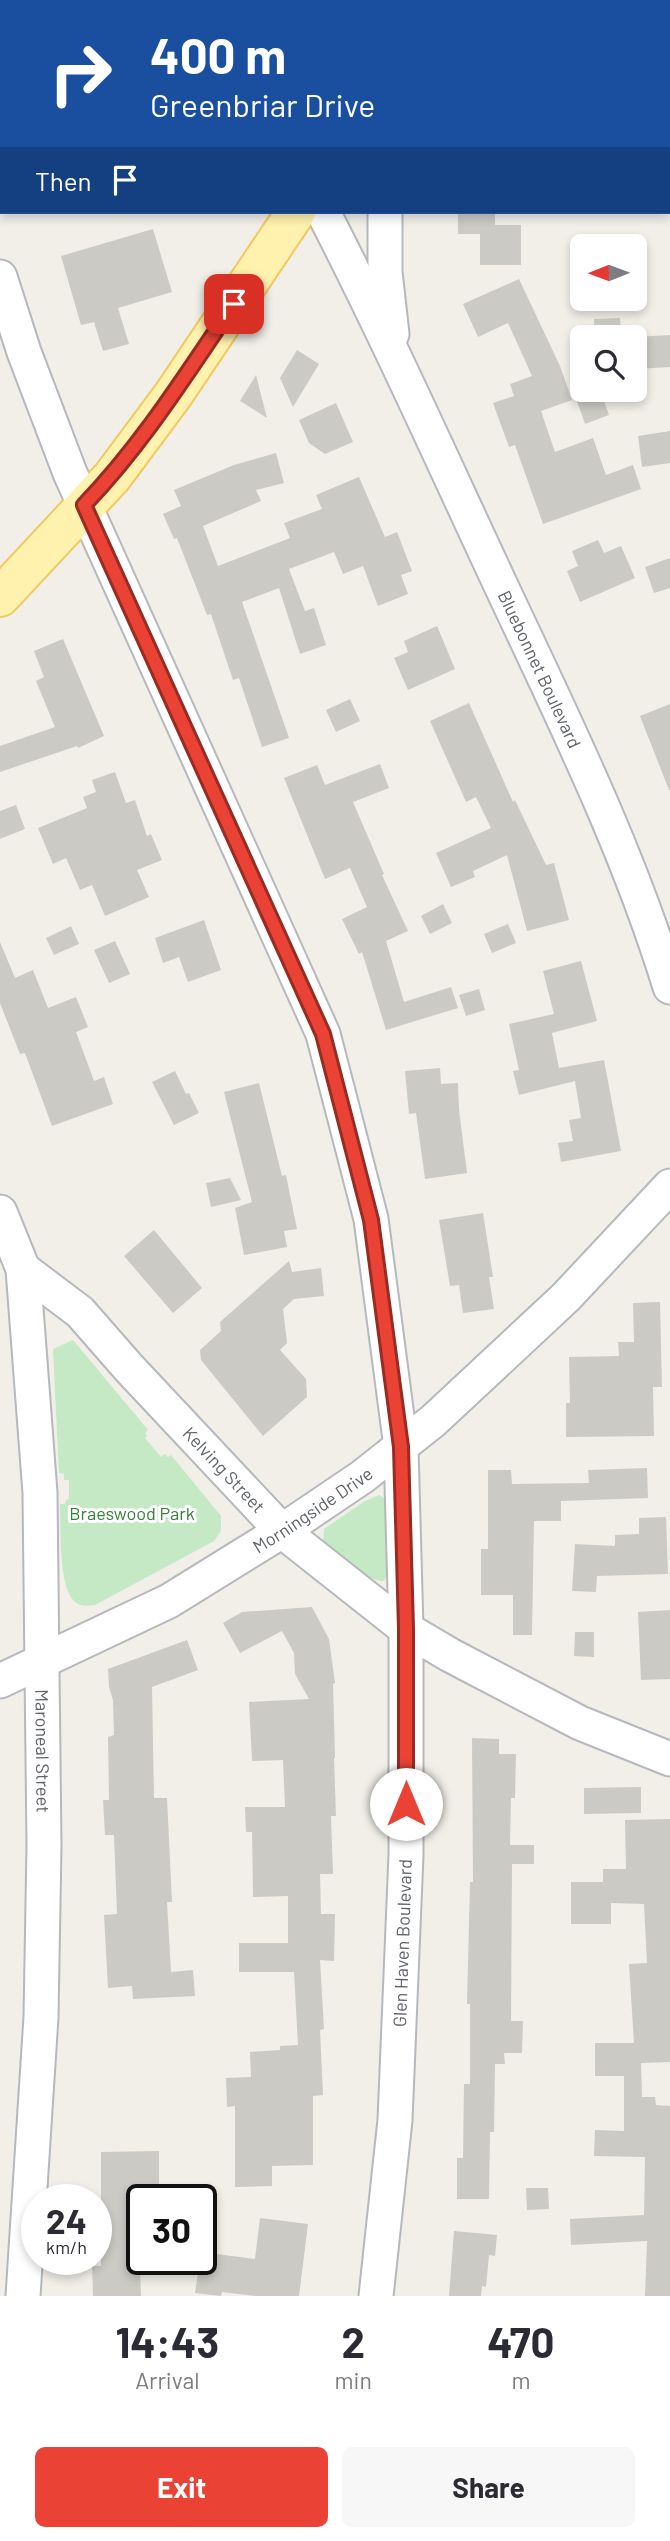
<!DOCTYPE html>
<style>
:root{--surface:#fff;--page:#f7f7f7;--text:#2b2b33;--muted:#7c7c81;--accent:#ea4335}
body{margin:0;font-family:Barlow,sans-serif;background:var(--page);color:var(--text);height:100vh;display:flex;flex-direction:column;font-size:26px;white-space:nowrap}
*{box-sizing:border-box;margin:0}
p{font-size:23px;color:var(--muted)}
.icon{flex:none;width:38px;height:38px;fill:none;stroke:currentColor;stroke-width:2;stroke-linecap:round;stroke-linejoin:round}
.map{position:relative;height:2296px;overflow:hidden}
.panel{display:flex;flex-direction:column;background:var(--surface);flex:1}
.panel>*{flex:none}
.guide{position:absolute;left:0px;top:0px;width:670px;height:214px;box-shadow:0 4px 10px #0003;background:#1a4fa0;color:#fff;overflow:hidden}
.needle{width:46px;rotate:269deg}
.tools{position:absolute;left:570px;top:234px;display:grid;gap:14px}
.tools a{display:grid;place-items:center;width:77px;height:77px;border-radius:10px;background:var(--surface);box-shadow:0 4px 10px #0003;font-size:35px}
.speed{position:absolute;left:21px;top:2184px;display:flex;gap:14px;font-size:35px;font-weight:700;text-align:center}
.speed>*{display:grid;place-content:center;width:91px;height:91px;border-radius:50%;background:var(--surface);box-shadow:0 4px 10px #0003;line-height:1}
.speed small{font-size:18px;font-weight:400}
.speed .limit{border:4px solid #111;border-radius:10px;background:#fff;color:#111}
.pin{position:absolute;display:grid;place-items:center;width:60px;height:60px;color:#fff;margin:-30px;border-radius:14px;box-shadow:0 4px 10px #0006}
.me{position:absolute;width:77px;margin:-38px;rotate:0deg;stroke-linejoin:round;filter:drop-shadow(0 0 5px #0008)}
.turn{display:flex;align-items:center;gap:24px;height:147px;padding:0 35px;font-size:32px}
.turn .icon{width:91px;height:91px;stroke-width:2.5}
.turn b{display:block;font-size:49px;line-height:60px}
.then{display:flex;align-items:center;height:66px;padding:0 35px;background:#0003;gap:14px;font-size:26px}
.eta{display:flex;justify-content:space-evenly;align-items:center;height:119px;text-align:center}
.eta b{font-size:42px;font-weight:700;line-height:49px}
.primary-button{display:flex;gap:14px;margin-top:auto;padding:14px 35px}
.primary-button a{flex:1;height:80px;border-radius:10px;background:var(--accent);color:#fff;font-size:28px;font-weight:700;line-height:80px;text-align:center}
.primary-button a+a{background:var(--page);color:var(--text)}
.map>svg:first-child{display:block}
</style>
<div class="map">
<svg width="670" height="2296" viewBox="0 0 670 2296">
<rect width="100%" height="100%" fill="#f1efe8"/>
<g fill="#c5e8c5">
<path d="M73,1340L148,1430L145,1433L147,1436L145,1438L161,1457L165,1454L168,1457L171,1455L221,1516V1531L214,1541L95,1605C87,1606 80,1607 74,1601C58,1585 61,1526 60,1504H65L66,1500L69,1499V1480H64V1474L59,1473L53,1349Z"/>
<path d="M379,1495L386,1499L389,1511L388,1575L384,1581C365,1581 337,1553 323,1541L324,1529L365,1501Z"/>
</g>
<g fill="#cccac5">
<polygon points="458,212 495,212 495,225 521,225 521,265 480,265 480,234 458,234"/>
<polygon points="153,229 172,292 118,308 129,344 103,351 94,322 81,325 61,256"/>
<polygon points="519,279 560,366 572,400 541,411 555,452 593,438 606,475 633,465 641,489 543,524 515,445 509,447 493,403 514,396 510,384 532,376 508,323 478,337 463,304"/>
<polygon points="620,318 621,338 595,338 594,319"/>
<polygon points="670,335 670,367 635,369 635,337"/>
<polygon points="297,350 319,364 293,407 280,378"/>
<polygon points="256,375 267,418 240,401"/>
<polygon points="600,390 609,415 585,424 576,398"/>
<polygon points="336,403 353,442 325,454 309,443 299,420"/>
<polygon points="670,431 670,463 642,467 638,436"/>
<polygon points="276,453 284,483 256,490 261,501 203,526 218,566 290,538 284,523 322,509 316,495 359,477 385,537 397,532 412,571 401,575 408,594 378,606 363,566 343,574 334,552 289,569 305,611 314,608 326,645 300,654 279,588 242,602 289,738 262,747 239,678 233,680 211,614 207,615 177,538 174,539 163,514 181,506 174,490 234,465"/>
<polygon points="598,540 604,553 621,546 635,578 580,602 567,571 578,566 572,551"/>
<polygon points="670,558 670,588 654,593 645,567"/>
<polygon points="437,626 455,669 408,690 394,658 408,652 404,641"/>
<polygon points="63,639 104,736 78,748 77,746 0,772 0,746 55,727 36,681 44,677 34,651"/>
<polygon points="350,699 360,721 336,732 326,710"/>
<polygon points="469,703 513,802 515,800 546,865 554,863 569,920 527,931 507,855 473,871 475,877 451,887 436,853 491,828 476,797 466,802 430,721"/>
<polygon points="670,704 670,790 669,790 640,716"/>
<polygon points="380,764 389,788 353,802 384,874 382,875 408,931 386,941 404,1002 451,987 458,1008 386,1030 362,952 359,954 342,919 367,907 350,868 325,879 284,778 317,765 325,785"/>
<polygon points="115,772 126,803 135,800 147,836 151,834 162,860 137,870 149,897 105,916 92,885 80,890 66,858 53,864 38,828 87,808 83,797 96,792 92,780"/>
<polygon points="16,805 25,829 0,839 0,811"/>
<polygon points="443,904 452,923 430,934 421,916"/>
<polygon points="204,920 221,970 188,982 179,957 163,963 155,938"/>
<polygon points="508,924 516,943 492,953 484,934"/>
<polygon points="71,926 79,944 54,955 46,938"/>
<polygon points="115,941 130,974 109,983 94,950"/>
<polygon points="0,942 15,978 33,970 48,1008 76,997 88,1027 76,1032 94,1081 104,1077 113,1104 52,1126 25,1053 20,1054 0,1003"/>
<polygon points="581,961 597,1021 552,1033 559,1068 604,1060 621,1151 561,1162 558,1143 573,1141 569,1120 581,1118 575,1081 519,1095 513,1071 519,1070 509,1024 554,1014 543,971"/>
<polygon points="479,989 485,1010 466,1016 459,995"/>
<polygon points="440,1068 441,1084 458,1083 459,1110 467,1173 425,1179 416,1113 409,1114 405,1071"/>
<polygon points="175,1071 186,1094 189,1093 199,1113 174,1125 152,1082"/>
<polygon points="259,1083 282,1176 286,1175 297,1229 284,1231 287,1247 244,1255 235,1208 252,1202 224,1092"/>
<polygon points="230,1178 241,1200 211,1207 206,1183"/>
<polygon points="483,1213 493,1277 489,1277 494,1309 463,1313 459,1285 450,1286 439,1220"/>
<polygon points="154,1230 202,1288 173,1313 124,1256"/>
<polygon points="289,1261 292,1272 321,1268 324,1296 294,1299 283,1309 287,1343 280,1350 306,1379 307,1397 263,1436 201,1360 200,1350 221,1331 220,1322"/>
<polygon points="660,1302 662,1387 653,1387 654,1436 566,1437 566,1403 570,1403 569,1357 619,1356 618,1342 634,1342 633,1303"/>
<polygon points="647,1468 648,1498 561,1501 561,1521 534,1521 532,1635 513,1635 513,1595 481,1595 481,1549 488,1549 488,1470 511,1470 512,1484 589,1483 588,1470"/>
<polygon points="666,1517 668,1574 597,1576 596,1592 572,1591 575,1544 615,1546 615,1535 639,1534 639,1518"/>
<polygon points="312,1607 329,1639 335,1683 333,1684 335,1758 334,1758 336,1816 331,1816 333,1874 320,1874 321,1914 335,1914 334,1961 320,1960 324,2029 320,2030 323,2095 313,2096 313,2165 272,2166 272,2186 235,2187 235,2106 227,2107 226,2078 251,2077 250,2052 280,2050 280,2046 298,2045 294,1972 239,1972 239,1943 288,1943 288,1896 253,1897 252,1832 246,1832 245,1807 285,1807 283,1760 252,1761 249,1702 309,1699 295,1674 294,1653 282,1631 240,1653 223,1623 242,1612"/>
<polygon points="670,1610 670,1679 641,1680 638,1612"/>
<polygon points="575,1632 594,1632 594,1657 574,1656"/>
<polygon points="187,1640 198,1670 152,1687 154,1798 167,1798 172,1902 167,1902 171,1972 193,1970 195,1996 133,1999 132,1986 108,1988 104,1915 117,1914 114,1835 105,1835 103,1800 109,1800 108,1737 114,1735 113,1700 109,1687 108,1669"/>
<polygon points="472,1738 499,1739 499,1754 516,1754 515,1798 511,1798 510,1845 534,1845 534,1864 512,1864 511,2021 523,2021 522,2053 504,2053 505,2064 495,2064 494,2132 490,2132 489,2199 457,2199 457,2158 463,2158 464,2084 470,2084 470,2004 467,2004 470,1882 473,1882"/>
<polygon points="641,1787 641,1813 584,1814 584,1788"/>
<polygon points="670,1819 670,2062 641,2063 642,2097 655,2097 656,2105 670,2106 670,2296 645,2296 647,2241 571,2245 570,2219 644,2215 645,2157 594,2156 595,2130 624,2131 624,2076 595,2076 595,2043 634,2043 629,1964 647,1963 644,1904 611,1903 611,1924 571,1924 571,1882 603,1882 603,1869 626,1869 625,1820"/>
<polygon points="159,2151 159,2184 139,2184 140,2219 142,2219 142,2247 139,2247 141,2296 93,2296 92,2266 101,2266 101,2152"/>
<polygon points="526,2188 548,2188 549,2209 527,2210"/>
<polygon points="260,2218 308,2224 299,2296 257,2296 222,2292 221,2296 195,2293 201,2252 255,2259"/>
<polygon points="454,2231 497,2235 495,2256 489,2255 486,2287 482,2286 481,2296 449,2296"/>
</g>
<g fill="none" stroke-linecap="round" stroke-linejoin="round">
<defs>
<g id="minor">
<path id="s1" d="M323,212C387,336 444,464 503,590C564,720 628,850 670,987"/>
<polyline points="385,212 385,272 392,334"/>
<polyline points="0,277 24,352 70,473 323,1034 371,1219 401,1447 406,1629 406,1855 395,2120 376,2296"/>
<path id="s2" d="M0,1212L23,1269L40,1493L44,1846L41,2017L23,2296"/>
<path id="s3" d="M23,1269L80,1312L129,1368L282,1531L406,1629L450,1655L580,1723L670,1759"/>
<path id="s4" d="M0,1681L169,1601L282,1531L362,1477L433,1421L566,1297L670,1186"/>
</g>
<g id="major">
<polyline points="434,2 435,0"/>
<polyline points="0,597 112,477 173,395 296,212"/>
</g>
</defs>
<use href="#minor" stroke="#b5b8bc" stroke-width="37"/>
<use href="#major" stroke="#f2c960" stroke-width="42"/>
<use href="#minor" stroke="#fff" stroke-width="33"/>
<use href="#major" stroke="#fff2af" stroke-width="38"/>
</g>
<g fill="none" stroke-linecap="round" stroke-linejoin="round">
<defs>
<path id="route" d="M234,304C187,373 142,445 84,505L323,1034L371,1220L401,1447L406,1629V1804"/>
</defs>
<use href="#route" stroke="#982c22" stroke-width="18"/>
<use href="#route" stroke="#ea4335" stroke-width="12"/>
</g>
<g text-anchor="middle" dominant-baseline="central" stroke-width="6" stroke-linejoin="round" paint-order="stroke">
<g font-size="18" fill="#5f6368" stroke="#fff">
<text stroke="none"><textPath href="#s1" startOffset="506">Bluebonnet Boulevard</textPath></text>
<text stroke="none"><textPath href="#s3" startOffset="285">Kelving Street</textPath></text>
<text stroke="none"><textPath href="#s4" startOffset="357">Morningside Drive</textPath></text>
<text stroke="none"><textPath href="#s2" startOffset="544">Maroneal Street</textPath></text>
<text transform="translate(402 1943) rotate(-88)">Glen Haven Boulevard</text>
</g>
<g font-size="18" fill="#348238" stroke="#fff">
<text x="132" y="1513">Braeswood Park</text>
</g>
</g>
</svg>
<div class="tools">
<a><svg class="needle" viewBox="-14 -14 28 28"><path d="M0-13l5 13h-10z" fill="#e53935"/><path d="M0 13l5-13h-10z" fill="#7c7c81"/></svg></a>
<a><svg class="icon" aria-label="search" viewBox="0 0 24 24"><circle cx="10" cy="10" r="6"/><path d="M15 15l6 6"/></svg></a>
</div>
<div class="speed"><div>24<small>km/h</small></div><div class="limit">30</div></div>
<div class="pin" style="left:234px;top:304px;background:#d93025"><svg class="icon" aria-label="arrive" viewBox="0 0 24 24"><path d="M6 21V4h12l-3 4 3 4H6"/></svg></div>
<svg class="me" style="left:406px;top:1804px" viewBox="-20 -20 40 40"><circle r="19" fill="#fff"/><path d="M0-13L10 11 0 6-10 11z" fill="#ea4335"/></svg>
<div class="guide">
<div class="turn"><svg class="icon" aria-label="right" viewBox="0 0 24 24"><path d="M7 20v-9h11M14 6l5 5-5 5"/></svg><div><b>400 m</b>Greenbriar Drive</div></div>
<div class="then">Then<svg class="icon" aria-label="arrive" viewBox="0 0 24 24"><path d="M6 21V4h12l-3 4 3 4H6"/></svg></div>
</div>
</div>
<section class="panel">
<div class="eta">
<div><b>14:43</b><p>Arrival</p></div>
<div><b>2</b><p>min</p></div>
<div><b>470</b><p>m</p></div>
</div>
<div class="primary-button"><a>Exit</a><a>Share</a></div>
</section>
